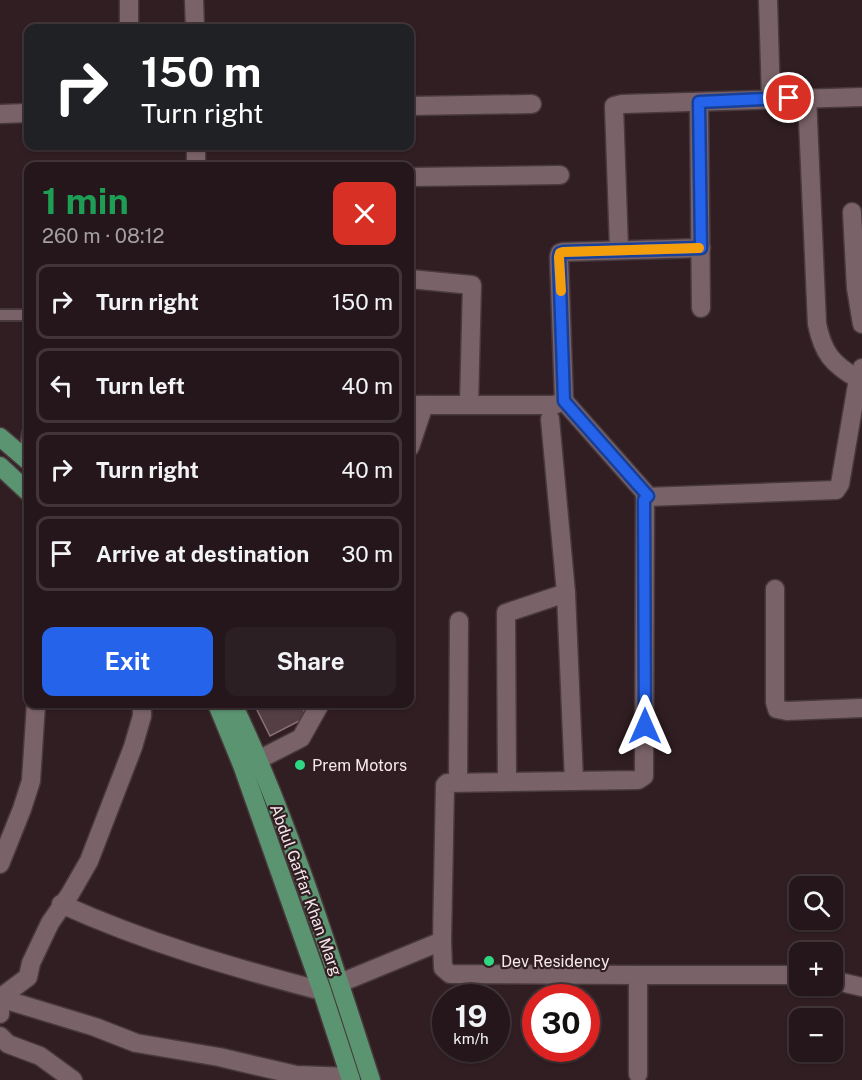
<!DOCTYPE html>
<meta charset="utf-8">
<style>
:root{--surface:#24161a;--page:#2c1f23;--text:#f1f3f6;--muted:#a39fa2;--line:#413539;--accent:#2563eb}
body{margin:0;font-family:"Public Sans",sans-serif;background:var(--page);color:var(--text);height:100vh;display:flex;flex-direction:column;font-size:22px;white-space:nowrap}
*{box-sizing:border-box;margin:0}
p{font-size:20px;color:var(--muted)}
.icon{flex:none;width:33px;height:33px;fill:none;stroke:currentColor;stroke-width:2;stroke-linecap:round;stroke-linejoin:round}
.map{position:relative;flex:1;overflow:hidden}
.panel{position:absolute;left:24px;top:162px;width:390px;height:546px;display:flex;flex-direction:column;background:var(--surface);border-radius:12px;box-shadow:0 2px 4px #0004,0 0 0 2px var(--line)}
.panel>*{flex:none}
.hud{position:absolute;left:24px;top:24px;width:390px;height:126px;border-radius:12px;box-shadow:0 2px 4px #0004,0 0 0 2px var(--line);background:#202124;color:#fff;overflow:hidden}
.fabs{position:absolute;left:789px;top:876px;display:grid;gap:12px}
.fabs a{display:grid;place-items:center;width:54px;height:54px;border-radius:12px;background:var(--surface);box-shadow:0 2px 4px #0004,0 0 0 2px var(--line);font-size:30px}
.speed{position:absolute;left:432px;top:984px;display:flex;gap:12px;font-size:30px;font-weight:700;text-align:center}
.speed>*{display:grid;place-content:center;width:78px;height:78px;border-radius:50%;background:var(--surface);box-shadow:0 2px 4px #0004,0 0 0 2px var(--line);line-height:1}
.speed small{font-size:15px;font-weight:400}
.speed .limit{border:9px solid #d22;background:#fff;color:#111}
.pin{position:absolute;display:grid;place-items:center;width:51px;height:51px;color:#fff;margin:-26px;border:3px solid #fff;border-radius:50%;box-shadow:0 2px 6px #0007}
.me{position:absolute;width:66px;margin:-33px;rotate:0deg;stroke-linejoin:round;filter:drop-shadow(0 0 4px #0008)}
.turn{display:flex;align-items:center;gap:21px;height:126px;padding:0 18px;font-size:27px}
.turn .icon{width:78px;height:78px;stroke-width:2.5}
.turn b{display:block;font-size:42px;line-height:51px}
.round{display:grid;place-items:center;flex:none;width:63px;height:63px;border-radius:12px;background:var(--page)}
.head{display:flex;align-items:center;justify-content:space-between;height:102px;padding:0 18px}
h1{font-size:36px;font-weight:700;line-height:45px;color:#1e9e55}
.primary-button{display:flex;gap:12px;margin-top:auto;padding:12px 18px}
.primary-button a{flex:1;height:69px;border-radius:12px;background:var(--accent);color:#fff;font-size:24px;font-weight:700;line-height:69px;text-align:center}
.primary-button a+a{background:var(--page);color:var(--text)}
ul{padding:0;list-style:none}
li{display:flex;align-items:center;gap:18px;height:75px;margin:0 12px 9px;padding:0 6px;border:3px solid var(--line);border-radius:12px}
li div{flex:1}
li b{display:block;font-size:22px}
li em{font-style:normal}
.map>svg:first-child{display:block}
</style>
<div class="map">
<svg width="862" height="1080" viewBox="0 0 862 1080">
<rect width="100%" height="100%" fill="#301e22"/>
<polygon fill="#543f44" stroke="#8a7278" stroke-width="1.5" points="254,704 301,704 307,717 270,736"/>
<g fill="none" stroke-linecap="round" stroke-linejoin="round">
<defs>
<g id="service">
<polyline points="0,315 28,315"/>
<polyline points="23,457 28,432"/>
</g>
<g id="minor">
<polyline points="194,0 195,28"/>
<polyline points="768,0 771,99"/>
<polyline points="129,28 129,0"/>
<path d="M807,97L817,324C823,353 832,364 858,379"/>
<polyline points="699,102 701,308"/>
<polyline points="410,106 532,104"/>
<polyline points="0,114 28,113"/>
<polyline points="196,166 196,146"/>
<polyline points="410,177 560,175"/>
<polyline points="852,212 856,288 862,324"/>
<polyline points="619,249 614,106 622,104 862,97"/>
<polyline points="410,279 472,285 469,404"/>
<polyline points="410,405 554,405 564,401"/>
<polyline points="550,419 566,593 574,781"/>
<polyline points="410,447 424,405"/>
<polyline points="648,496 564,401 559,257 560,253 563,252 701,248"/>
<polyline points="775,589 775,702 777,709 787,711 862,708"/>
<polyline points="258,760 301,738 320,704"/>
<polyline points="507,781 506,613 566,593"/>
<polyline points="458,782 459,621"/>
<polyline points="0,864 22,809 31,781 36,704"/>
<path d="M61,904C145,942 234,968 322,991"/>
<polyline points="636,975 800,975"/>
<polyline points="832,980 862,987"/>
<polyline points="340,983 442,941"/>
<polyline points="0,998 95,1027 136,1043 219,1057 296,1075 350,1077"/>
<polyline points="0,1014 0,998 28,977 31,963 50,923 70,894 89,861 133,747 142,716 142,704"/>
<polyline points="0,1036 8,1044 40,1056 73,1080"/>
<polyline points="638,1074 638,982 636,975 450,974 443,968 442,941 445,785 447,783 638,780 644,776 645,497 836,490 840,484 858,379 862,368"/>
</g>
<g id="primary">
<polyline points="0,437 28,461"/>
<polyline points="0,466 28,492"/>
<polyline points="217,704 242,765 322,991 351,1080"/>
<path d="M233,704C290,824 330,954 371,1080"/>
</g>
</defs>
<use href="#service" stroke="#48393d" stroke-width="14"/>
<use href="#minor" stroke="#48393d" stroke-width="21"/>
<use href="#primary" stroke="#48393d" stroke-width="21"/>
<use href="#service" stroke="#7a6368" stroke-width="10"/>
<use href="#minor" stroke="#7a6368" stroke-width="18"/>
<use href="#primary" stroke="#5a9470" stroke-width="18"/>
</g>
<g fill="none" stroke-linecap="round" stroke-linejoin="round">
<defs>
<polyline id="route" points="645,726 644,500 648,496 564,401 559,257 560,253 563,252 701,248 699,102 789,98"/>
</defs>
<use href="#route" stroke="#184099" stroke-width="15"/>
<use href="#route" stroke="#2563eb" stroke-width="10"/>
<polyline stroke="#f59e0b" stroke-width="10" points="561,291 559,257 560,253 563,252 699,248"/>
</g>
<g fill="#2ed883" stroke="#301e22" stroke-width="2">
<circle cx="300" cy="765" r="6"/>
<circle cx="489" cy="961" r="6"/>
</g>
<g text-anchor="middle" dominant-baseline="central" stroke-width="4.5" stroke-linejoin="round" paint-order="stroke">
<g font-size="16" fill="#f6e9ec" stroke="#301e22" text-anchor="start">
<text x="312" y="765">Prem Motors</text>
<text x="501" y="961">Dev Residency</text>
</g>
<g font-size="16" fill="#f6e9ec" stroke="#301e22">
<text transform="translate(306 890) rotate(70)">Abdul Gaffar Khan Marg</text>
</g>
</g>
</svg>
<div class="fabs">
<a><svg class="icon" aria-label="search" viewBox="0 0 24 24"><circle cx="10" cy="10" r="6"/><path d="M15 15l6 6"/></svg></a>
<a>+</a>
<a>−</a>
</div>
<div class="speed"><div>19<small>km/h</small></div><div class="limit">30</div></div>
<div class="pin" style="left:789px;top:98px;background:#d93025"><svg class="icon" aria-label="arrive" viewBox="0 0 24 24"><path d="M6 21V4h12l-3 4 3 4H6"/></svg></div>
<svg class="me" style="left:645px;top:726px" viewBox="-20 -20 40 40"><path d="M0-17L14 15 0 8-14 15z" fill="#2563eb" stroke="#fff" stroke-width="4"/></svg>
<div class="hud">
<div class="turn"><svg class="icon" aria-label="right" viewBox="0 0 24 24"><path d="M7 20v-9h11M14 6l5 5-5 5"/></svg><div><b>150 m</b>Turn right</div></div>
</div>
<section class="panel">
<div class="head"><div><h1>1 min</h1><p>260 m · 08:12</p></div><a class="round" style="background:#d93025;color:#fff"><svg class="icon" aria-label="close" viewBox="0 0 24 24"><path d="M6 6l12 12M18 6L6 18"/></svg></a></div>
<ul>
<li><svg class="icon" aria-label="right" viewBox="0 0 24 24"><path d="M7 20v-9h11M14 6l5 5-5 5"/></svg><div><b>Turn right</b></div><em>150 m</em></li>
<li><svg class="icon" aria-label="left" viewBox="0 0 24 24"><path d="M17 20v-9H6M10 6l-5 5 5 5"/></svg><div><b>Turn left</b></div><em>40 m</em></li>
<li><svg class="icon" aria-label="right" viewBox="0 0 24 24"><path d="M7 20v-9h11M14 6l5 5-5 5"/></svg><div><b>Turn right</b></div><em>40 m</em></li>
<li><svg class="icon" aria-label="arrive" viewBox="0 0 24 24"><path d="M6 21V4h12l-3 4 3 4H6"/></svg><div><b>Arrive at destination</b></div><em>30 m</em></li>
</ul>
<div class="primary-button"><a>Exit</a><a>Share</a></div>
</section>
</div>
